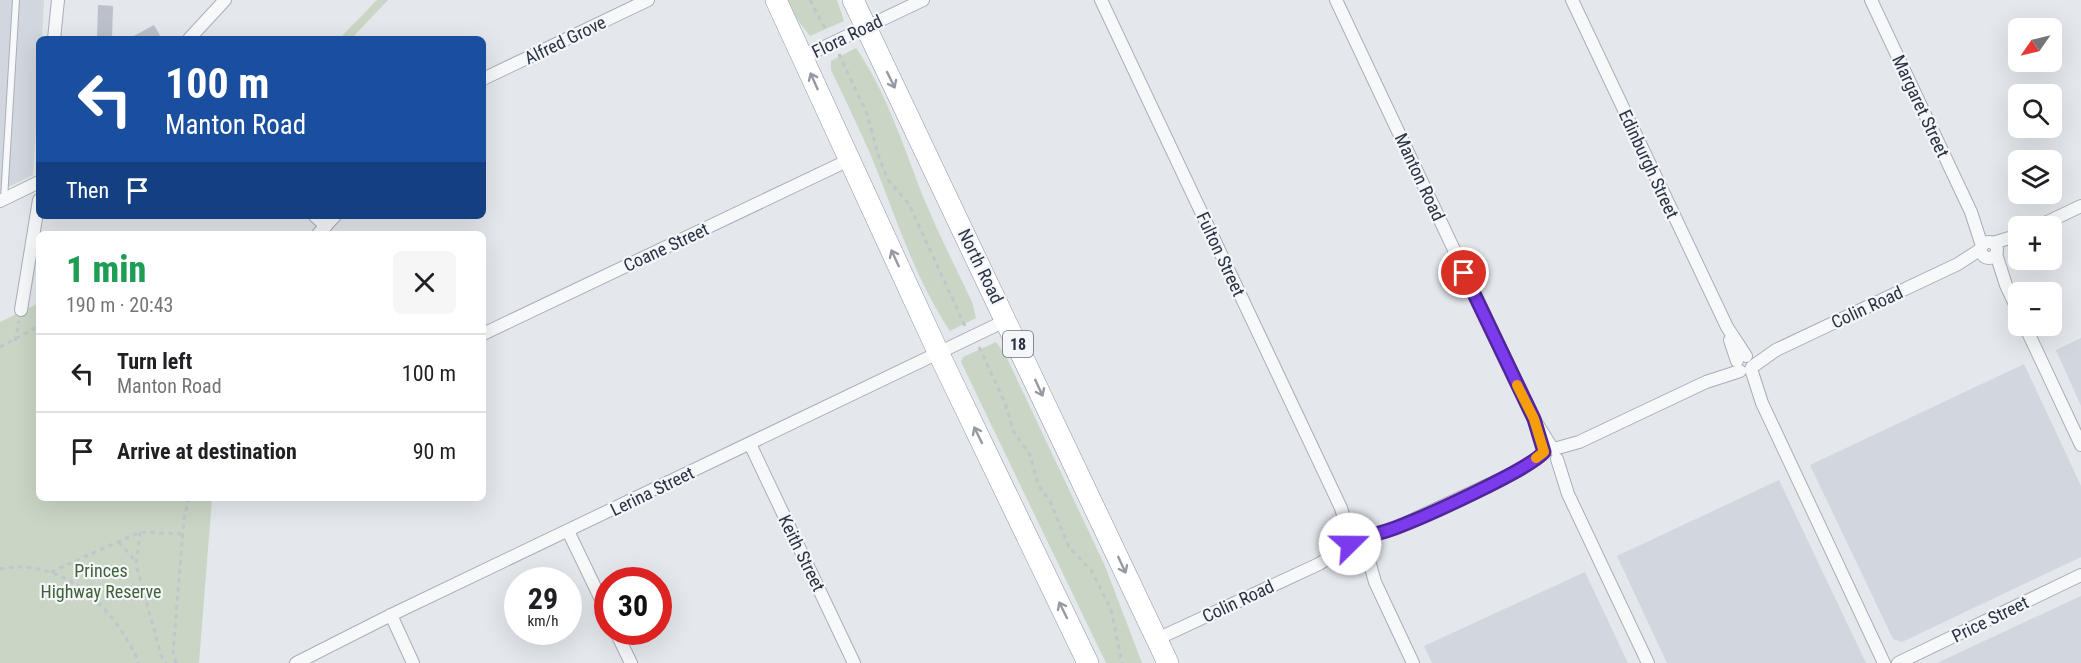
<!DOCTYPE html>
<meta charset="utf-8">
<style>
:root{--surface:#fff;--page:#f6f6f6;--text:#202124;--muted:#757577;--line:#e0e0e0}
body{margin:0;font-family:"Roboto Condensed",sans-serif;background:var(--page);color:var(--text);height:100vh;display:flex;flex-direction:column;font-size:22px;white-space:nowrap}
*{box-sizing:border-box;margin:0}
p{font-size:20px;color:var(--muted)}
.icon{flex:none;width:33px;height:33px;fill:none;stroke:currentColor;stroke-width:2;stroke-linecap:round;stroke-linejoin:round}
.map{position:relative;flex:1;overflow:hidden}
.panel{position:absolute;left:36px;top:231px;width:450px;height:270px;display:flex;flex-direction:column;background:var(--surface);border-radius:9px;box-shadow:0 6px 24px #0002}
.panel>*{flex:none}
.top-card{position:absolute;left:36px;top:36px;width:450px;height:183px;border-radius:9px;box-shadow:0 6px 24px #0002;background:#1a4fa0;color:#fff;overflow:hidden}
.needle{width:39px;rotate:236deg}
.tools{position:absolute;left:2008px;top:18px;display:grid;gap:12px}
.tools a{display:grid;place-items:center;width:54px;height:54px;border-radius:9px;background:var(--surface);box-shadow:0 6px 24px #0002;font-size:30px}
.speed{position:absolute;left:504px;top:567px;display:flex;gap:12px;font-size:30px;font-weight:700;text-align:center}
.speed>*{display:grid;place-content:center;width:78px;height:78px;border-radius:50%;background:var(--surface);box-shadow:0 6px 24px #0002;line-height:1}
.speed small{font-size:15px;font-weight:400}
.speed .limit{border:9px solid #d22;background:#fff;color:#111}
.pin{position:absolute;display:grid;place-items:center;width:51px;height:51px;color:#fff;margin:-26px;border:3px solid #fff;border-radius:50%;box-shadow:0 2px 6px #0007}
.me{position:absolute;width:66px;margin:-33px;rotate:68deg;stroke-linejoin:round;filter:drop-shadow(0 0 4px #0008)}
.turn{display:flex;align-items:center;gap:21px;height:126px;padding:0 30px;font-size:27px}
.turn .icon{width:78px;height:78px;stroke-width:2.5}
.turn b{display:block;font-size:42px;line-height:51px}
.then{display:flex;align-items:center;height:57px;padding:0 30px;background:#0003;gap:12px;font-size:22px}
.round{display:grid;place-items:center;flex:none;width:63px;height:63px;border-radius:9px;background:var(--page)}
.summary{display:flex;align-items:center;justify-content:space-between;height:102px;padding:0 30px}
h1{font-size:36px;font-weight:800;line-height:45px;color:#1e9e55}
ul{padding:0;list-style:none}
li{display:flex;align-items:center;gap:18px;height:78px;padding:0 30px;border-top:2px solid var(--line)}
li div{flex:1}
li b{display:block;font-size:22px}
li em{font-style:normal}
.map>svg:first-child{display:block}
</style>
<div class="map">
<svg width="2081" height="663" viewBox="0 0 2081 663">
<rect width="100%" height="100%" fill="#e4e7ec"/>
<g fill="#d2d6de">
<polygon points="0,0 44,0 42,39 39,39 39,80 33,175 0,191"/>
<polygon points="2081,338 2081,406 2056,350"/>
<polygon points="2024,364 2081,486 2081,557 1902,642 1893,639 1810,465"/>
<polygon points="1779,480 1866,663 1667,663 1617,556"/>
<polygon points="1585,572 1628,663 1432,663 1424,646"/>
<polygon points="2081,596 2081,663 1937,663"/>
</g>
<g fill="#c9d6c5">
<polygon points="377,0 388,0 351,39 339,39"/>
<polygon points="788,0 837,0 844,21 810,36 797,19"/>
<path d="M856,48C889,96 905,153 927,206C941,239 957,270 972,302L976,318L950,331C914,277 896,217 872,158C859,128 845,99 831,70V61Z"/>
<polygon points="39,303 39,498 212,498 199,663 0,663 0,322"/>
<polygon points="996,342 1005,354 1105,566 1142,663 1106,663 961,362 963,357"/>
</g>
<g fill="#bbc0ca">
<polygon points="98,5 113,6 112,39 97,39"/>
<polygon points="154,25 162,39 128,39"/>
</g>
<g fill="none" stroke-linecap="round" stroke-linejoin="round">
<defs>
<polyline id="service" points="4,199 16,0"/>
<g id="minor">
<polyline points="1101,0 1341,508 1351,542"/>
<polyline points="1336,0 1534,419 1552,448"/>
<polyline points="1572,0 1727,327 1746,356"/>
<polyline points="1871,0 1971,212 1982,246"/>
<polyline points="54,39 58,0"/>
<polyline points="189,39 225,0"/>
<polyline points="803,57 923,0"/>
<polyline points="483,79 648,0"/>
<polyline points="0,201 39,182"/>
<polyline points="315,216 326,226"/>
<polyline points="2039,226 2081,206"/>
<polyline points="318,234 335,216"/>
<circle cx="1989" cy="250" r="8"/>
<polyline points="1993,243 2019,235"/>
<polyline points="1996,254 2006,285 2019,313"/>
<polyline points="21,310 39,200"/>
<polyline points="2025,326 2081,445"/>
<polyline points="483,334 849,160"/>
<polyline points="1730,340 1737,361"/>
<polyline points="1752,367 1776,350 1958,264 1981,249"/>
<polyline points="1751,369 1762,403 1884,663"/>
<polyline points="750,444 854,663"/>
<polyline points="1554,449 1579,442 1706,382 1740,371"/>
<polyline points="1557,459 1568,494 1648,663"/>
<polyline points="568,531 608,614"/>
<circle cx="1359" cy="546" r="9"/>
<polyline points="1363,538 1395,528 1518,471 1543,454"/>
<polyline points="1366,550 1375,582 1413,663"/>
<polyline points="391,615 413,663"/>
<polyline points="616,632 631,663"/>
<polyline points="1157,639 1319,564 1350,544"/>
<polyline points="296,663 391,615 1007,320"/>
<polyline points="1898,663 2081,575"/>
</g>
<g id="trunk">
<polyline points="776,0 938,352 1088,663"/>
<polyline points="853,0 1168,663"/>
</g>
</defs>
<use href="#service" stroke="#a9aeb7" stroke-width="8"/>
<use href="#minor" stroke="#a9aeb7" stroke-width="14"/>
<use href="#trunk" stroke="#8b94a3" stroke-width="22"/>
<g stroke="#c2c5cb" stroke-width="3" stroke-dasharray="4.5 4.5" stroke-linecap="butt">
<polyline points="810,0 827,32"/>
<polyline points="839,54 867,114 878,154 888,180 909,204 965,326"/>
<polyline points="15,341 19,321"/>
<polyline points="0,347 39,326"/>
<polyline points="979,347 1005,403 1014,432 1030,455 1038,485 1050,501 1069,547 1091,570 1111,609 1122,663"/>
<polyline points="140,532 136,564 161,655 166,663"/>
<polyline points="119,542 136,562"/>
<path d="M0,569C54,558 100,595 126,638C130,646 137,654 138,663"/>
<polyline points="51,572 140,532 182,534"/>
<polyline points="176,663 173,652 184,519 189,498"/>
</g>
<use href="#service" stroke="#f7f8fa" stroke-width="6"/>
<use href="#minor" stroke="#f7f8fa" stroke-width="12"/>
<use href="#trunk" stroke="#fff" stroke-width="21"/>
</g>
<defs><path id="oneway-shaft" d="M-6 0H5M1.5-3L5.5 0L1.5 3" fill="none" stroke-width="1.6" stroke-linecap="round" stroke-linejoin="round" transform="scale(1.5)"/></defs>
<g stroke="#959aa2">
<use href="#oneway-shaft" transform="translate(891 80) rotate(64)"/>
<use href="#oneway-shaft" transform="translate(814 81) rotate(-114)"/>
<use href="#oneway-shaft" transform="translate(895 258) rotate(-115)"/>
<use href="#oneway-shaft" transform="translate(1039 388) rotate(65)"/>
<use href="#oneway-shaft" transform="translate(978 435) rotate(-116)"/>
<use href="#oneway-shaft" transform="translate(1122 565) rotate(65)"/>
<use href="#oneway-shaft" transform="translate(1063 610) rotate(-116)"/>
</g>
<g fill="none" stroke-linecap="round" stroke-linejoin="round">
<defs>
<path id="route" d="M1350,544L1355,538C1368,536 1382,533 1395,528C1422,518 1529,470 1544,452L1534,419L1464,273"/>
</defs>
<use href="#route" stroke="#51269a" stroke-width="15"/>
<use href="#route" stroke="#7c3aed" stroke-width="10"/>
<polyline stroke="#f59e0b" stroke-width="10" points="1517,385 1534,419 1544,452 1536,458"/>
</g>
<g text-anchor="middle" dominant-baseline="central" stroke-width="4.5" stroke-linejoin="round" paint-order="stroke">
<rect fill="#f4f6f9" stroke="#676e7b" stroke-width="1.5" x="1003" y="331" width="30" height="26" rx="4.5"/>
<g font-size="16" font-weight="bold" fill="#2b3445">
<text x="1018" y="344">18</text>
</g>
<g font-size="18" fill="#2b3445" stroke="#f4f6f9">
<text transform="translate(847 36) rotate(-26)">Flora Road</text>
<text transform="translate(565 40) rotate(-26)">Alfred Grove</text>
<text transform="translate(1921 106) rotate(65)">Margaret Street</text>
<text transform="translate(1649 164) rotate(65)">Edinburgh Street</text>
<text transform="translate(1420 177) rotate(65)">Manton Road</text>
<text transform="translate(666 247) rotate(-25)">Coane Street</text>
<text transform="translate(1221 254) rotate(65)">Fulton Street</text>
<text transform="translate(981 266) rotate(64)">North Road</text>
<text transform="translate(1867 307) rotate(-25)">Colin Road</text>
<text transform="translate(652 491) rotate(-26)">Lerina Street</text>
<text transform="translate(802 553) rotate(64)">Keith Street</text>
<text transform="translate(1238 601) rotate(-25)">Colin Road</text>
<text transform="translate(1990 619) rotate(-26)">Price Street</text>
</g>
<g font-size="18" fill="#3f6138" stroke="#f4f6f9">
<text x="101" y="570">Princes<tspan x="101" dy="21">Highway Reserve</tspan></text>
</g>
</g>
</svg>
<div class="tools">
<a><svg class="needle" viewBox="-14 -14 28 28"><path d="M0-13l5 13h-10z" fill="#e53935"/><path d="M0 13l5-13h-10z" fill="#757577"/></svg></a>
<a><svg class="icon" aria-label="search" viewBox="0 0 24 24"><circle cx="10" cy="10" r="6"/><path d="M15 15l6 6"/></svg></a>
<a><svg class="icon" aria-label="layers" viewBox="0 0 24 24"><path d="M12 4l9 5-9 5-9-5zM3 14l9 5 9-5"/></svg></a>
<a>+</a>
<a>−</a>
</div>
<div class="speed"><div>29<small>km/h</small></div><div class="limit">30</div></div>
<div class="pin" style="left:1464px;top:273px;background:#d93025"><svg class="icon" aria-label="arrive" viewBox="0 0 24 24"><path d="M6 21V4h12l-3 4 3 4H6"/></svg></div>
<svg class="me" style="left:1350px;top:544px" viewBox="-20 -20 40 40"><circle r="19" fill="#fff"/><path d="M0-13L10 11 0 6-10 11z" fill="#7c3aed"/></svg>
<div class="top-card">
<div class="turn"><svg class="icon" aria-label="left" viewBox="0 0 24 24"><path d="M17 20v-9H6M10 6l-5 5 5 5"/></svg><div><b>100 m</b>Manton Road</div></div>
<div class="then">Then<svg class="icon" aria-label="arrive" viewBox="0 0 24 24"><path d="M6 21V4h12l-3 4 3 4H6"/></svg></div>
</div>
<section class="panel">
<div class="summary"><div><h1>1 min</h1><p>190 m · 20:43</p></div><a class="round"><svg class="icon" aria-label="close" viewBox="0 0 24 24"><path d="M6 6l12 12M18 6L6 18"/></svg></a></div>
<ul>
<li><svg class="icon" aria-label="left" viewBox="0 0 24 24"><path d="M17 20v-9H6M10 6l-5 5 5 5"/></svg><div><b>Turn left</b><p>Manton Road</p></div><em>100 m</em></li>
<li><svg class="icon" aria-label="arrive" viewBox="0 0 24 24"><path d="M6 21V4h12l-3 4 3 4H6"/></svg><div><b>Arrive at destination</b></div><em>90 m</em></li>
</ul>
</section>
</div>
